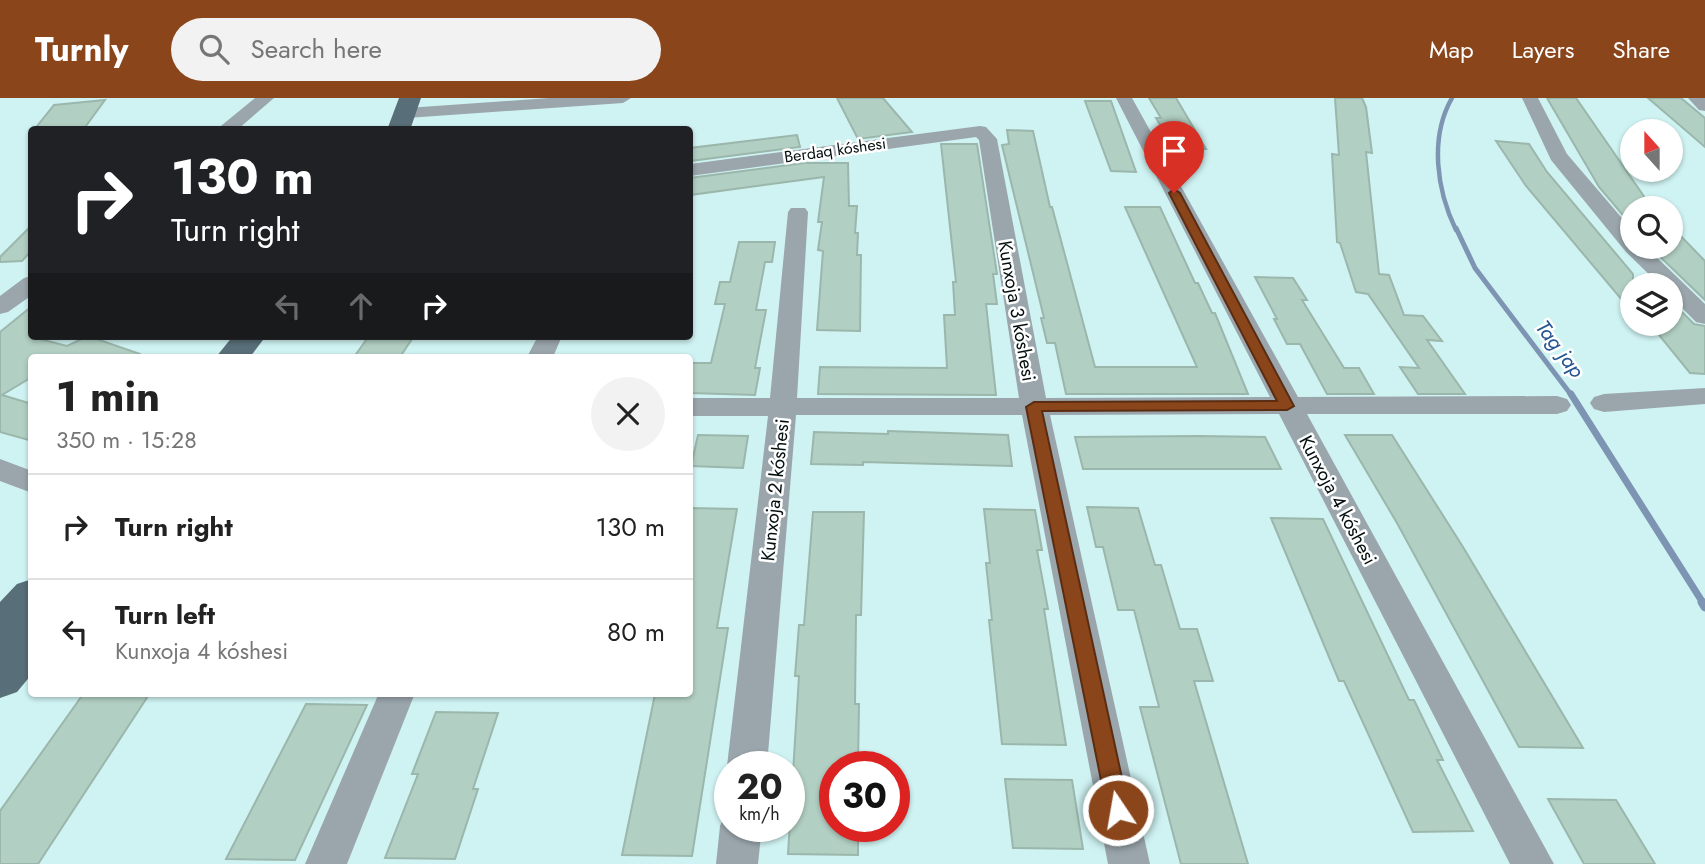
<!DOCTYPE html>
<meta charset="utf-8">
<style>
:root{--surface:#fff;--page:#f2f2f2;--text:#222;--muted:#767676;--line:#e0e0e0;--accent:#8a451b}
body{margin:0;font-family:Jost,sans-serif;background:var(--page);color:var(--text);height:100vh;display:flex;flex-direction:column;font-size:26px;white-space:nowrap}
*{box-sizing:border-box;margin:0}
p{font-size:23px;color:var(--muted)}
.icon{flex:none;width:38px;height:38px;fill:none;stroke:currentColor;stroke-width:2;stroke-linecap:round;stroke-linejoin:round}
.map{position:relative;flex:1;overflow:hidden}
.details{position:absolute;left:28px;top:256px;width:665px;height:343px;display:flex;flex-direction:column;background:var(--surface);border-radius:7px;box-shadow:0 2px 5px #0004}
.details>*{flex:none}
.hud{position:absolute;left:28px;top:28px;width:665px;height:214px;border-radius:7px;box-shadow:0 2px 5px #0004;background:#202124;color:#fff;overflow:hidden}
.needle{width:46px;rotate:339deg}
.controls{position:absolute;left:1620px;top:21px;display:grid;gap:14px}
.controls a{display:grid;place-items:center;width:63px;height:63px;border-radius:50%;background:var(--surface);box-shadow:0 2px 5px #0004;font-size:35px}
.speed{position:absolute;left:714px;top:653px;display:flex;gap:14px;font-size:35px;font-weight:700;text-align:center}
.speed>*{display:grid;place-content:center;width:91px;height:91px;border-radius:50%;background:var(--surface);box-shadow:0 2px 5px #0004;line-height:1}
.speed small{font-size:18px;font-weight:400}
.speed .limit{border:10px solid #d22;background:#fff;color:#111}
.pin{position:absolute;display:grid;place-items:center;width:60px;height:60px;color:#fff;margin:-72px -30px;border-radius:50% 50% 50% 0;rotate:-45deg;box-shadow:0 0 7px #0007}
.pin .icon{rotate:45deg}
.me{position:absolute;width:77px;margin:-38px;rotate:348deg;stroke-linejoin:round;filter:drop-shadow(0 0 5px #0008)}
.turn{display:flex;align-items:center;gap:24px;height:147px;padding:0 28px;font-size:32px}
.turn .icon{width:91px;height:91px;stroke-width:2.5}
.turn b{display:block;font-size:49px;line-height:60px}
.lanes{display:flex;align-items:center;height:66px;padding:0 28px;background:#0003;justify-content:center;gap:35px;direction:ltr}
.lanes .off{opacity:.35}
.round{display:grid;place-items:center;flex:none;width:74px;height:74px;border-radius:37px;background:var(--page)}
.summary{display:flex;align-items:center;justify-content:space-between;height:119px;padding:0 28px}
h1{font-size:42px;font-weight:700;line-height:52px}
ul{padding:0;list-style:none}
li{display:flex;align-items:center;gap:21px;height:105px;padding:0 28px;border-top:2px solid var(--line)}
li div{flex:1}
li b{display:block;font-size:26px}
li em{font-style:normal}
header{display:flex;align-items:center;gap:42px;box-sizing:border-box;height:98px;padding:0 35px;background:var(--accent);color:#fff}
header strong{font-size:33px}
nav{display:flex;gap:38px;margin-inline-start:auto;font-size:24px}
.search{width:490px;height:63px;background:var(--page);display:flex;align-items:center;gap:18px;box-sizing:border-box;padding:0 24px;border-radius:38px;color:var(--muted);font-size:26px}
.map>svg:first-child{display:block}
</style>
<header>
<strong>Turnly</strong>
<div class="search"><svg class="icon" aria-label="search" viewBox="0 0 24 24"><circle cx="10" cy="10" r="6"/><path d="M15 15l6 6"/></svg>Search here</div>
<nav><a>Map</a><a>Layers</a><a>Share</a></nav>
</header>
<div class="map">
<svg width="1705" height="766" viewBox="0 0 1705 766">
<rect width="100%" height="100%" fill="#cff2f2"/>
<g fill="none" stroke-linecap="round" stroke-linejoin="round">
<path stroke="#7d95b2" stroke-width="4.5" d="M1452,0C1429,40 1437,93 1456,132"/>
<polyline stroke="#7d95b2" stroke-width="5" points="1456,130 1475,170 1572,298"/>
<polyline stroke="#7d95b2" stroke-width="7" points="1571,296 1703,505"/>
<polyline stroke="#7d95b2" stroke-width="9" points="1702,504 1705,509"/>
</g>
<g fill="#b2cfc3" stroke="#9bb7ab" stroke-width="2">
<polygon points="837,0 883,0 912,34 858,41"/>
<polygon points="1149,0 1176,0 1206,51 1175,51 1156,20 1161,20"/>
<polygon points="1335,0 1362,0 1366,9 1372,55 1366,54 1379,176 1389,177 1404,217 1423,218 1442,243 1427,242 1465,296 1418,296 1400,269 1419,270 1368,196 1356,194 1340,145 1337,144 1332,56 1339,57"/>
<polygon points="1547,0 1576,0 1652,110 1633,110 1633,129 1599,89"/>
<polygon points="1648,0 1681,0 1705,20 1705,49"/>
<polygon points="105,2 83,32 34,32 54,7"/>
<polygon points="1085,3 1111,3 1136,74 1111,73"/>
<polygon points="1007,32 1033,33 1050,109 1052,109 1095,269 1197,269 1125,109 1160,109 1195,185 1198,185 1212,215 1215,215 1248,296 1066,296 1055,245 1047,245 1041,220 1044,220 1002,47 1009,46"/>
<polygon points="797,37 800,49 690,63 690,50"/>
<polygon points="1496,43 1529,46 1547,74 1633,176 1633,215 1526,88"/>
<polygon points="941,46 977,46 997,176 993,176 997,206 986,206 996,297 818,296 820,269 947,270 944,217 955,217 953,184 956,184"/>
<polygon points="804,65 848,65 849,108 857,108 855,135 858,135 857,157 861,157 860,233 817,232 823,153 818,152 822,124 818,124 824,79 690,97 690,80"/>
<polygon points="32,127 32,152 22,163 0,164 0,159"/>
<polygon points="1671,128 1705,163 1705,202 1651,150 1671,152"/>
<polygon points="739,144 775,144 772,164 765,164 756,212 766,212 755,270 760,270 755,297 690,295 690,265 711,265 725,206 715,206 720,184 730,184"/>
<polygon points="1255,179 1293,180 1307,202 1302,202 1344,270 1359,270 1374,296 1327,296 1300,246 1287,246 1274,221 1277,221"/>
<polygon points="1671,203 1694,226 1705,228 1705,276 1690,275 1650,226 1671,226"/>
<polygon points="32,208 32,239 67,248 88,238 140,256 140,259 32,259 32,279 2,297 32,306 32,343 0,334 0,234"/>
<polygon points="369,238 414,238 400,259 354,259"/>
<polygon points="888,333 1008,337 1012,368 863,364 863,367 811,366 814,334 888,336"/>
<polygon points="698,337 748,338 743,370 691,368"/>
<polygon points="1345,337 1392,337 1463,449 1583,650 1519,649 1397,425"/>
<polygon points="1199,338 1265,339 1281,371 1083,371 1075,339"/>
<polygon points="1087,409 1138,410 1155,467 1161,467 1180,531 1197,531 1213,583 1194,583 1248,766 1181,766 1140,609 1159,609 1134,512 1118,512 1103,449 1096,449"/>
<polygon points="690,410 737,411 717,530 728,530 692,758 622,757 655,596 690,597"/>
<polygon points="984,411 1035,412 1042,452 1037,452 1048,511 1044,511 1066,647 1002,646 989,522 992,522 986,465 990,465"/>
<polygon points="813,414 864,414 861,517 856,517 855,606 859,606 858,667 835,666 835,728 858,728 858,757 788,756 799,578 795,578 799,527 804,527"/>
<polygon points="1271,420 1323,421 1409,602 1414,602 1443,662 1437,662 1473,733 1413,734 1344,583 1339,583"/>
<polygon points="84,595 150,595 38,766 0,766 0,713"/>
<polygon points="306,606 367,607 295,762 226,761"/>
<polygon points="436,614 498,615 473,691 478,691 455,761 385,760 418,676 412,676"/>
<polygon points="1005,681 1072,682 1083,751 1013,750"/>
<polygon points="1548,701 1616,702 1655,766 1584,766"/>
</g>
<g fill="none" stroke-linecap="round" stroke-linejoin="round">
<g fill="#9aa6ac" fill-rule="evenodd">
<polygon points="255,0 274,0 237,32 216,32"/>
<polygon points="549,0 631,0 623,5 407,20 398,15 407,10"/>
<polygon points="1116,0 1132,0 1298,299 1557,298 1567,301 1571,307 1567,313 1557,316 1307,316 1554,766 1510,766 1279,316 1050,317 1150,766 1108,766 1022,317 796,317 767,668 730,668 730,673 727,668 768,318 690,318 690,300 770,300 788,114 791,110 805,110 808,114 797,300 1019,300 979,42 976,39 690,78 690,66 980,28 986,29 997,41 1046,300 1270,299"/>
<polygon points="1522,0 1538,0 1567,56 1633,133 1633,149 1646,149 1705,206 1705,226 1696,224 1671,199 1671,187 1660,187 1626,154 1551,62"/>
<polygon points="1688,0 1705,0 1705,13 1699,12"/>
<polygon points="32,178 32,197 8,214 0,216 0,198 24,180"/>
<polygon points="538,238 562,238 553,259 527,259"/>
<polygon points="1705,290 1705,306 1604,314 1594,311 1590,305 1594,299 1604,296"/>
<polygon points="0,361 32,373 32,395 0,383"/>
<polygon points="379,595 415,595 347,766 305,766"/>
<polygon points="730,713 730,728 762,728 758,766 716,766 720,728 726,714"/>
</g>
<g fill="#586e78" fill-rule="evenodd">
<polygon points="399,0 421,0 410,32 387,32"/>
<polygon points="233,238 266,238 250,259 216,259"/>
<polygon points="32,481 32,576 17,594 0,600 0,504 17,486"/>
</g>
</g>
<polygon fill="#8a451b" stroke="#5a2d12" stroke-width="2" points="1174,91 1180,95 1294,308 1287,312 1042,313 1129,712 1126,720 1118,723 1111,720 1107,712 1026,309 1034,304 1277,303 1169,95"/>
<g text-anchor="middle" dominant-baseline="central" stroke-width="5" stroke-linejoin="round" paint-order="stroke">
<g font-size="16" fill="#030e0e" stroke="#fff">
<text transform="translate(835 52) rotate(-8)">Berdaq kóshesi</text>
</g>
<g font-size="19" fill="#030e0e" stroke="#fff">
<text transform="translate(1017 213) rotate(80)">Kunxoja 3 kóshesi</text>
<text transform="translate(775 392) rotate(-84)">Kunxoja 2 kóshesi</text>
<text transform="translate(1338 402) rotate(62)">Kunxoja 4 kóshesi</text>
</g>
<g font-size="21" font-style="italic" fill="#275592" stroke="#fff">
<text transform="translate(1560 251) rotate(53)">Tag jap</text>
</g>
</g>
</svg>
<div class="controls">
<a><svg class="needle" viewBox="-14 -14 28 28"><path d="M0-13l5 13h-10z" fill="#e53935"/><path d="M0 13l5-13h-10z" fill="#767676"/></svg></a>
<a><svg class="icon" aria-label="search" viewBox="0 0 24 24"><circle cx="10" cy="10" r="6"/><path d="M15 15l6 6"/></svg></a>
<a><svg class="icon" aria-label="layers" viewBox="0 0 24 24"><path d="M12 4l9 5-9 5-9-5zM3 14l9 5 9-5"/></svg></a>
</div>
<div class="speed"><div>20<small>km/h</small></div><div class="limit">30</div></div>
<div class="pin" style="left:1174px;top:95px;background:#d93025"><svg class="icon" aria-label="arrive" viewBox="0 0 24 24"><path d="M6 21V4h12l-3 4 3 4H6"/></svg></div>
<svg class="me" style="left:1118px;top:712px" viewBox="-20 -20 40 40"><circle r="17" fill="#8a451b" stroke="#fff" stroke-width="3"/><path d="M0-11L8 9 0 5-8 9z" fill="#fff"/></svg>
<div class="hud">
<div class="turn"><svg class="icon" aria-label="right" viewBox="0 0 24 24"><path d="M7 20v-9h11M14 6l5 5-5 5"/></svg><div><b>130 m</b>Turn right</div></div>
<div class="lanes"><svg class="icon off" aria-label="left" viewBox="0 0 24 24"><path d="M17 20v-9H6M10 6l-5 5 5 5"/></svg><svg class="icon off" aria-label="ahead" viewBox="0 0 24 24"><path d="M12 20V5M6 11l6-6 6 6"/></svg><svg class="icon" aria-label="right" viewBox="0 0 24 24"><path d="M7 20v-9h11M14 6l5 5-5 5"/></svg></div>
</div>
<section class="details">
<div class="summary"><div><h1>1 min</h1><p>350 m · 15:28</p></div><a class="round"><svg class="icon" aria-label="close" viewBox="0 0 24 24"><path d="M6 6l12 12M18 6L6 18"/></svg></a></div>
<ul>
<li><svg class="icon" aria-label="right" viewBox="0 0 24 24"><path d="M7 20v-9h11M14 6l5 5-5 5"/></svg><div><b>Turn right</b></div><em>130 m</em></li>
<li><svg class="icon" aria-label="left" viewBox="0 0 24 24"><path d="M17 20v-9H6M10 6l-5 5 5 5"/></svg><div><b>Turn left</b><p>Kunxoja 4 kóshesi</p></div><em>80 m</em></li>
</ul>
</section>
</div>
